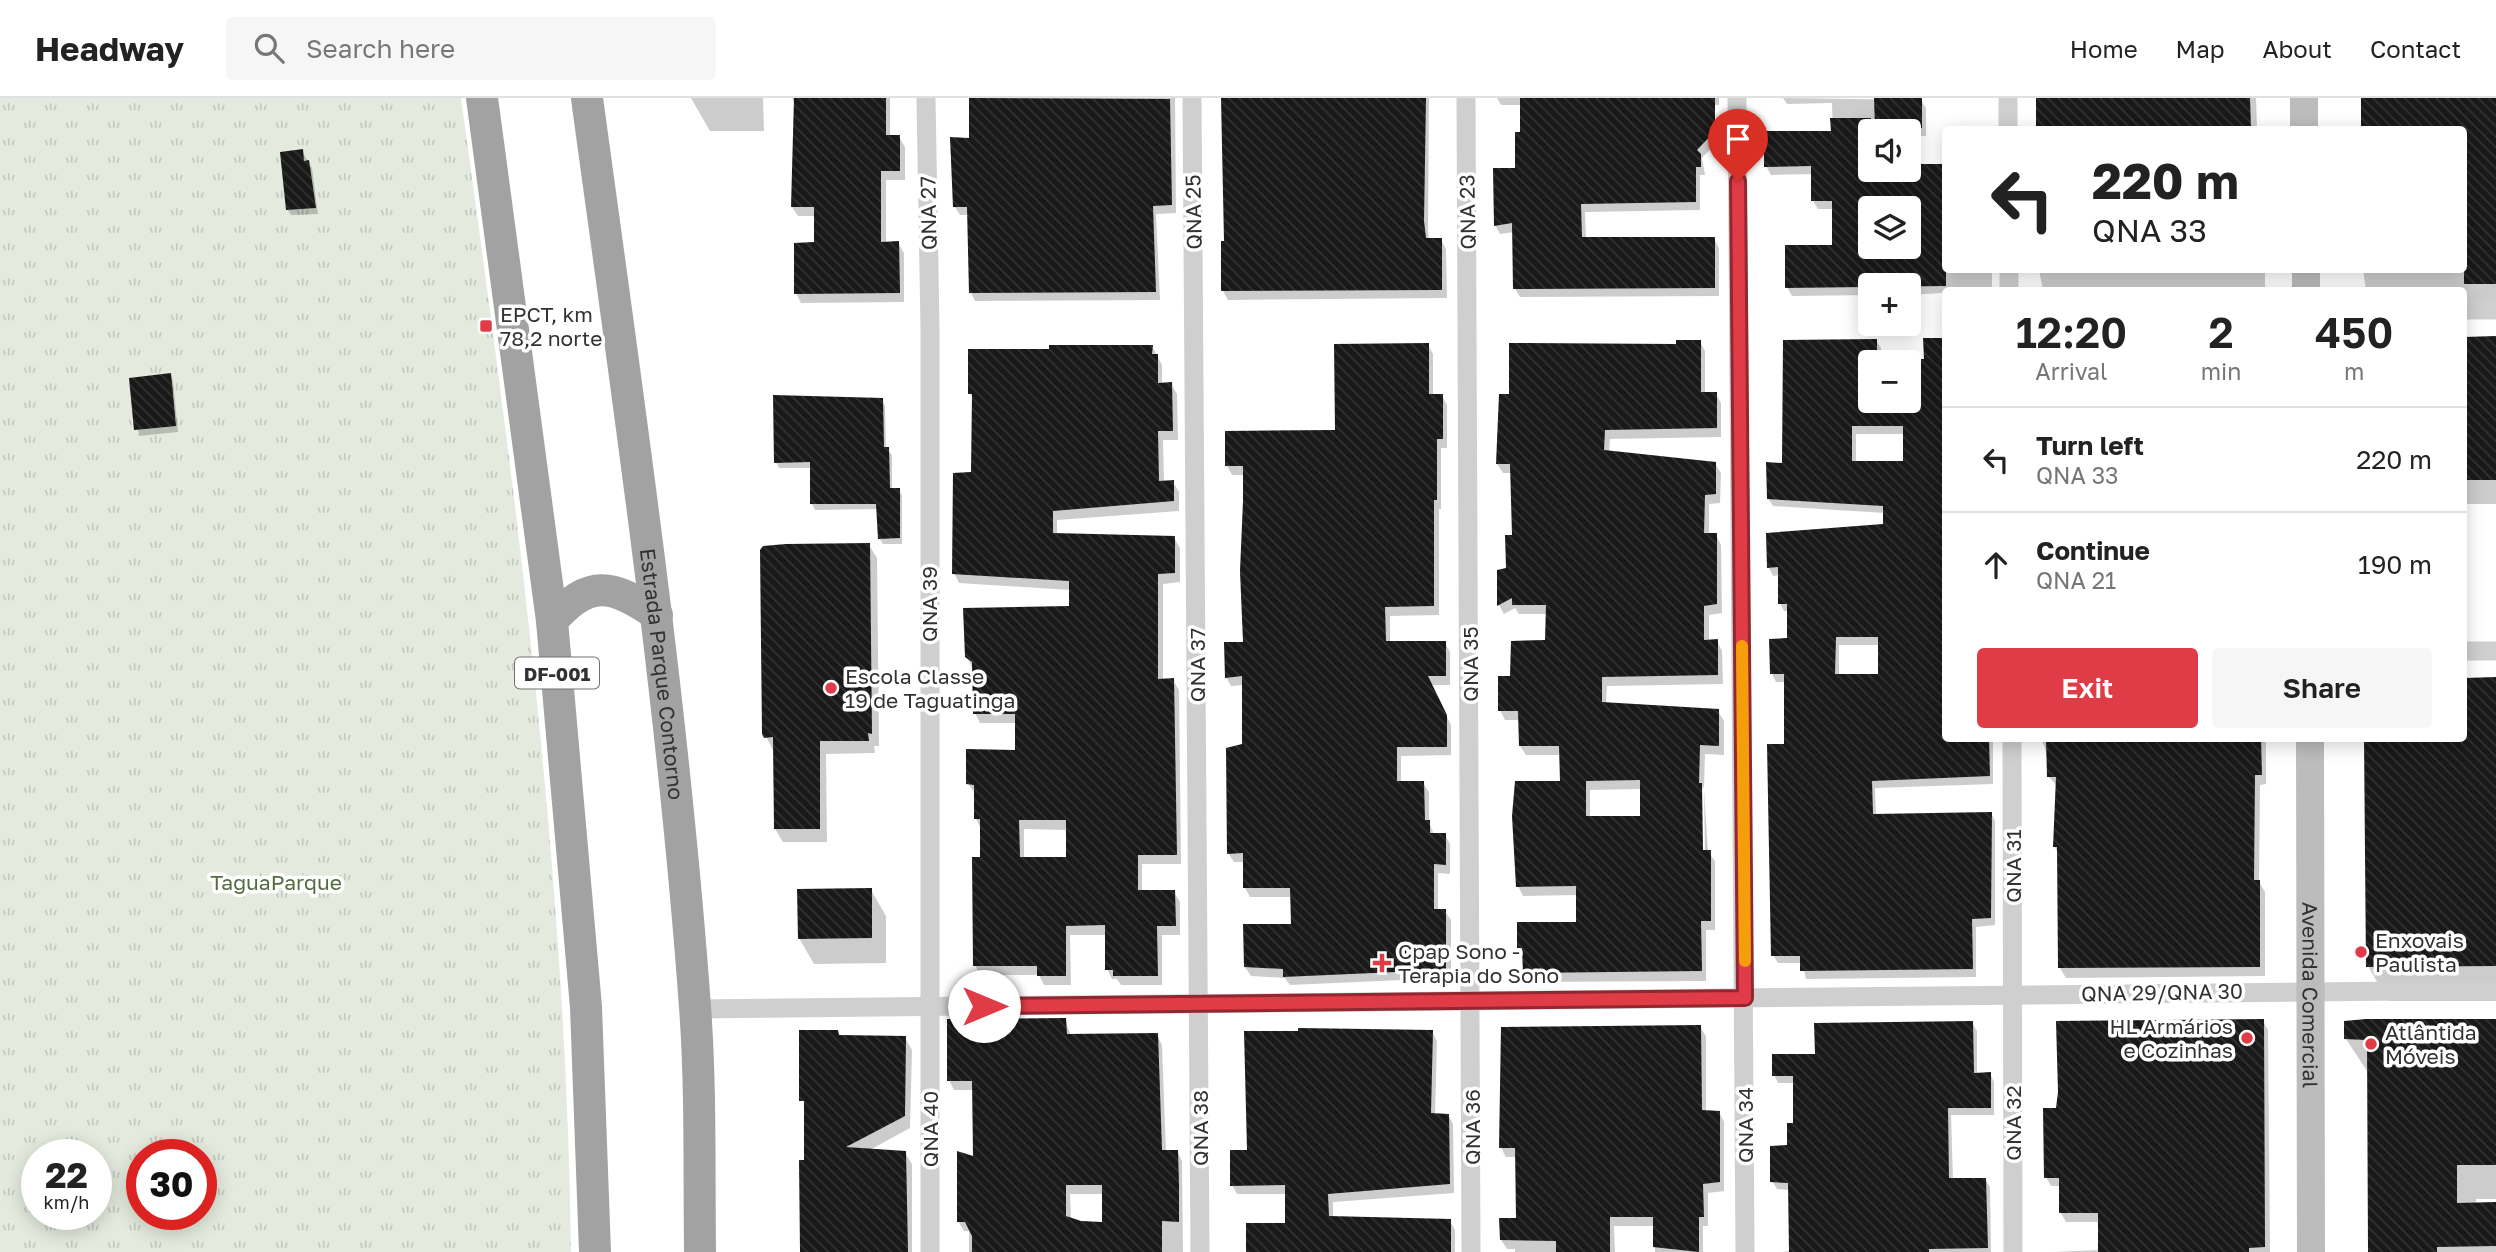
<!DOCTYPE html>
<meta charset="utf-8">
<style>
:root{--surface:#fff;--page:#f6f6f6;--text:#222;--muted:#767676;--line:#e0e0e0;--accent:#e03c48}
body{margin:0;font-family:"Golos Text",sans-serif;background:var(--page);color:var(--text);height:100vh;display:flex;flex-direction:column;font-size:26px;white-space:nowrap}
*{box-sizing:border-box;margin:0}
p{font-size:23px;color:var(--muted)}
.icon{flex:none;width:38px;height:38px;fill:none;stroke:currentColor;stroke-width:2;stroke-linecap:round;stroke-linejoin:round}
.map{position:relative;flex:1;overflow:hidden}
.details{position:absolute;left:1942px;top:189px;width:525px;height:455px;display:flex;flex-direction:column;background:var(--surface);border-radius:7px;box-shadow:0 4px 18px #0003}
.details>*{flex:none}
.guide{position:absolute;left:1942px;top:28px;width:525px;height:147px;border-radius:7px;box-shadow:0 4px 18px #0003;background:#fff;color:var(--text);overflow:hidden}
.controls{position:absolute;left:1858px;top:21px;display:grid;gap:14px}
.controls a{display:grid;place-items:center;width:63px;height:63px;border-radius:7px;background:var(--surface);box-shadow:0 4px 18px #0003;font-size:35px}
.speed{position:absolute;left:21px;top:1041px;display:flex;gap:14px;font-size:35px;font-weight:700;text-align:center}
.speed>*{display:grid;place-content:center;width:91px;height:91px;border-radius:50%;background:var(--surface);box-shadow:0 4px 18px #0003;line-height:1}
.speed small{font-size:18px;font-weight:400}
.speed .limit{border:10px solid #d22;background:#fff;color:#111}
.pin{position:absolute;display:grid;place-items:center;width:60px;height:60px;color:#fff;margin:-72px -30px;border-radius:50% 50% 50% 0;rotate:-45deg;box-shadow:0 0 7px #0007}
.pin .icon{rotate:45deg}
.me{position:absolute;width:77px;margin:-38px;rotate:90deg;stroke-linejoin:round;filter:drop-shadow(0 0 5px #0008)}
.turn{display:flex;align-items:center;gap:24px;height:147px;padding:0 35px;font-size:32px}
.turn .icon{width:91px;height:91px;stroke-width:2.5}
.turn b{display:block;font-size:49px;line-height:60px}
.eta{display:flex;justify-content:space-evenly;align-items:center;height:119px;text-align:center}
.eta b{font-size:42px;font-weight:600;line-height:49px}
.cta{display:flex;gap:14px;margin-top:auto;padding:14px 35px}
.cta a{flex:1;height:80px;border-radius:7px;background:var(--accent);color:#fff;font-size:28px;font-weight:600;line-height:80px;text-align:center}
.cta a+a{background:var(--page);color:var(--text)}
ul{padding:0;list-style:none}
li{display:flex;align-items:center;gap:21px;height:105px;padding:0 35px;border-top:2px solid var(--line)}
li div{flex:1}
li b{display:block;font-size:26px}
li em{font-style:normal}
header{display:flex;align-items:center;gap:42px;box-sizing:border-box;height:98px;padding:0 35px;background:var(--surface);border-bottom:2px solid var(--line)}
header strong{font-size:33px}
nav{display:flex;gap:38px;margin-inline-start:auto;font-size:24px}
.search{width:490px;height:63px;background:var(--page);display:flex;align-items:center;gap:18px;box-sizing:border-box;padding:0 24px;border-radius:7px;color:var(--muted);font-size:26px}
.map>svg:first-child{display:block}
</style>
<header>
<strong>Headway</strong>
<div class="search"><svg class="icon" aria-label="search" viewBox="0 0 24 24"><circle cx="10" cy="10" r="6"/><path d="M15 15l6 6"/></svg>Search here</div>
<nav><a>Home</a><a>Map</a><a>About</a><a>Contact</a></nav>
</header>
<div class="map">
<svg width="2496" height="1154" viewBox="0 0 2496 1154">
<defs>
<pattern id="park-tufts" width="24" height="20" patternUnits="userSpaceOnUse" patternTransform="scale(1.75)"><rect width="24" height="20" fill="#e4ebde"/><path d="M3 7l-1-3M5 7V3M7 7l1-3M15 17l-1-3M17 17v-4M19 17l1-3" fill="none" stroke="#c4cabf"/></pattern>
<pattern id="building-back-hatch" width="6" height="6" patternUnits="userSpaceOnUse" patternTransform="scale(1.75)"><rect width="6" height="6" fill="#191919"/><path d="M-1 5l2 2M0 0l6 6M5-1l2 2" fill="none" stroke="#323232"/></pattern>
</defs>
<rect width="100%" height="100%" fill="#fff"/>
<path fill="url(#park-tufts)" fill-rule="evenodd" d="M0,0H461C514,383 566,767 571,1154H0ZM37,1057H96V1116H37ZM142,1057H201V1116H142Z"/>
<g fill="#0003" fill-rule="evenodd">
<polygon points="691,0 763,0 764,33 710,33"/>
<polygon points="792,0 890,0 890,39 899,39 905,49 905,82 886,82 886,145 898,145 904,155 904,204 801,205 796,195 816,146 816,118 798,118 792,109 796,9"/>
<polygon points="973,0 1175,0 1176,115 1156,116 1160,202 975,203 971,195 969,117 960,117 955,109 977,14"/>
<polygon points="1223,0 1429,0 1428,133 1429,142 1441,142 1446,151 1447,200 1228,202 1223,193 1225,144"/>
<polygon points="1497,0 1719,0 1719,7 1667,8 1668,36 1714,35 1718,43 1702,60 1705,77 1700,77 1700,112 1585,114 1586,141 1714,141 1719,150 1719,198 1520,199 1515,191 1514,134 1500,136 1495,127 1517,71 1522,7 1501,7"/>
<path d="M1783,0L1921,2L1926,10V38H1909V33H1871V72L1946,68V172H1992V192L1909,197V187H1871V197L1792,198L1787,189L1834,149L1833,111H1818L1813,103V76L1771,77L1766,68L1833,35L1832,5L1787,6ZM1871,110H1909V149H1871Z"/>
<polygon points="2038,0 2256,0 2257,32 2038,32"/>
<polygon points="2361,0 2496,0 2496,216 2464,216 2464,192 2366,192 2363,172 2464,172 2464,32"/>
<polygon points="302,53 312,70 318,116 291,117 288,112"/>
<polygon points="2039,172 2265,172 2265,192 2043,192"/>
<polygon points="2464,240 2496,240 2496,406 2464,406 2464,551"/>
<path d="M1876,242L1881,250V262L1926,263L1946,242V640H1993V686L1875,690L1876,717L1991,715L1995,723V827L1976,829V879L1806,881L1802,865H1778L1773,857L1785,647L1786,584H1776L1772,576L1789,542V513H1784L1780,505V477L1773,478L1769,470L1768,437L1885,427V415L1773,408L1768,400L1784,367ZM1871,264H1909V303H1871ZM1856,336H1904V365H1856ZM1839,547H1880V578H1839Z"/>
<path d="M1700,244L1705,253V296H1716L1721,305V339L1610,341L1609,354L1715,366L1721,375L1720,405L1709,406V437H1716L1721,447L1722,515L1709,517V543H1717L1722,553L1723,586L1607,588L1606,606L1718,613L1724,623V657L1705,656L1704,690L1701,687L1702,761H1705L1704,691L1708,754L1715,763V832H1706V883L1530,884L1519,849L1578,826V797L1523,798L1518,788L1562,685L1561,657H1526L1520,648V622H1505L1500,612L1512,579L1547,544V516H1519L1515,510L1504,516L1499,507L1514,438L1512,375H1503L1497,366L1511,297ZM1642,691V719L1590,720V692Z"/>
<polygon points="1428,247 1433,256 1433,298 1442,298 1447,307 1447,350 1441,350 1441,411 1439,411 1439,517 1390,518 1390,545 1445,545 1450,554 1450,587 1431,587 1451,627 1451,657 1401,658 1401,685 1423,685 1429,694 1429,724 1434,737 1445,737 1450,746 1450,776 1438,775 1438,813 1445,813 1451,822 1451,884 1402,882 1290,887 1285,880 1251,878 1245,869 1292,827 1292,799 1250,799 1245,790 1245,764 1234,764 1228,755 1244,647 1244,587 1231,588 1226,579 1245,546 1245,377 1232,377 1227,368 1336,334"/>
<path d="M1152,248L1162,267V286H1171L1177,296L1178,342H1163L1164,384H1173L1179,394V413L1057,422V437L1174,440L1180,450V484L1163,486V582H1173L1179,592L1181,766H1142V794H1174L1180,804V837H1162V887H1121L1117,881H1112L1107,871L1106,837H1070L1071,887H1044L1039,877H980L975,867L981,731L976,721V696L968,686L1017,653V625H980L975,615L972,569L966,558L1070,510L1071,492L959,485L954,475L972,375L973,301L970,295V253ZM1024,731L1068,732V760L1024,761Z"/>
<polygon points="170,277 173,283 178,334 139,338 131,281"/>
<polygon points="882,302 885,308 886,351 892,357 892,392 899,392 902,397 902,446 883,446 879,440 878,411 815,412 812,406 812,370 779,370 776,364"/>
<polygon points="869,447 877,460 879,648 874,648 875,655 826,656 827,744 783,744 775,731 773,652 764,635"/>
<polygon points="2464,581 2496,581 2496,903 2388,903 2368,868 2464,640"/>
<polygon points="2041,640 2119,640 2119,645 2153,644 2153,640 2266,640 2266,686 2260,687 2259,784 2265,794 2265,878 2066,880 2060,870 2059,756 2054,748 2057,688 2049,679 2046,653"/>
<polygon points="871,792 886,818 886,865 814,866 799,840"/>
<path d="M1065,922L1071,938L1157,937L1162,947L1166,1054L1177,1053L1182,1063L1183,1154H969V1133H964L958,1123L975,1060L974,992H954L949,982ZM1070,1096H1104V1125L1071,1122Z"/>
<polygon points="2263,923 2268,932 2270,1154 2054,1154 2100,1152 2100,1124 2066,1124 2061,1115 2061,1088 2051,1088 2046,1079 2057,1011"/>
<polygon points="2496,923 2496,1101 2476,1101 2476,1107 2496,1107 2496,1154 2370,1154 2369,976 2346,941"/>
<polygon points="1972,925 1977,933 1977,976 1990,976 1994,984 1994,1017 1951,1017 1953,1082 1985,1081 1990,1089 1991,1154 1782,1154 1790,1153 1789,1092 1777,1091 1772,1083 1795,1027 1795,985 1778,985 1774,977 1816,957"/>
<polygon points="1700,929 1706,938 1706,1014 1719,1014 1724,1024 1724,1093 1708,1095 1708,1128 1703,1128 1703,1154 1655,1154 1655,1128 1614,1128 1615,1154 1515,1154 1515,1151 1507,1151 1501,1142 1518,1122 1517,1059 1506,1059 1501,1050"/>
<polygon points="1336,932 1432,934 1437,943 1435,1017 1448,1017 1453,1026 1454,1095 1333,1104 1333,1120 1450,1123 1455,1132 1455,1154 1248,1154 1287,1127 1286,1096 1237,1096 1232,1087 1249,1054 1246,934"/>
<polygon points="837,933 841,939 905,940 912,952 910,1030 868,1053 905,1055 912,1066 912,1154 800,1154 806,1064 801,934"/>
</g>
<g fill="url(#building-back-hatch)" fill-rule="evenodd">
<polygon points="794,0 886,0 886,37 900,37 900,73 881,73 881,144 899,143 900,195 794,196 794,145 814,144 814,109 791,109"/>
<polygon points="969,0 1170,1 1172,107 1153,108 1156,194 969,195 967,109 953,109 950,39 969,40"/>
<polygon points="1221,0 1426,0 1424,123 1426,140 1442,140 1442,192 1221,193 1221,143 1224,143"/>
<polygon points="1520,0 1715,0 1715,33 1697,52 1701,56 1701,69 1696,69 1696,104 1581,106 1582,139 1715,139 1715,190 1513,191 1512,125 1494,128 1493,70 1515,70 1515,34 1520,34"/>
<polygon points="1874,0 1922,0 1922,30 1875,30"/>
<polygon points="2036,0 2250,0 2251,32 2036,32"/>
<polygon points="2361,0 2496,0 2496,186 2464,186 2464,32 2361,32"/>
<path d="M1830,20H1871V72H1909V66H1946V188L1785,190V147H1832V103H1811V68L1764,69V33H1831ZM1871,110H1909V149H1871Z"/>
<polygon points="303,51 304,63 309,62 316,110 286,112 280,54"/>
<polygon points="2496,238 2496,382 2464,382 2464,239"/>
<path d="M1923,240H1946V640H1989L1990,678L1872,683L1873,716L1992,714L1991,820L1972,821L1973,871L1800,873V858H1771L1767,646H1784V576H1770L1769,541L1787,540V506H1778V469L1767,470L1766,435L1883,426V408L1767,401L1766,364L1782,365L1783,242L1877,241V264H1871V303H1909V261H1924ZM1852,328H1903V363H1852ZM1836,539H1878V576H1835Z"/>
<path d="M1676,242H1701V294H1717V330L1605,332L1604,352L1716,364V396L1705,397L1704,435H1717V506L1704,508V542L1718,541V577L1602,579V604L1719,611V648L1700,647L1699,685H1702L1703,752H1711V823H1701L1702,873L1523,875L1522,850H1517V824H1576V788L1516,789L1512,718L1515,683H1560L1559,648H1519L1518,613H1498V578H1510L1511,543L1545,542L1546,507H1512V500L1497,508V472L1506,470L1505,437H1512L1510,366H1496L1499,296H1509V245L1676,246ZM1640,682V718H1586V683Z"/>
<polygon points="1429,245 1429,296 1443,296 1443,341 1437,341 1437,402 1434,402 1434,508 1385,509 1386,543 1446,543 1446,578 1428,578 1447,617 1447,649 1397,649 1397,683 1424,683 1425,722 1430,722 1430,735 1446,735 1446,767 1434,766 1434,811 1446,811 1446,876 1396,874 1283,879 1283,871 1244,869 1243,826 1291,826 1290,790 1243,790 1243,755 1227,756 1226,650 1242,646 1242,578 1225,580 1224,544 1243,544 1240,473 1243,403 1243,368 1225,368 1225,333 1335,332 1334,246"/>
<path d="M1049,247H1153L1152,256H1158V285L1172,284L1173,333H1158L1159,383L1174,382V403L1053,413V435L1175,438V475L1158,476V581L1174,580L1177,757H1138V792H1175L1176,828H1157L1158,878H1113V872H1105V827L1066,828V878H1037V868H973L972,759H980V721H974V687L966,686V651L1015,652V616H973L972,564L965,559L963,510L1069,508V483L952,476L953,375L971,374L972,296H968V251H1049ZM1019,722H1066V759H1020Z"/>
<polygon points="171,275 176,328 134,332 129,280"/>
<polygon points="773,297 883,300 884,349 889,349 890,390 900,390 900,440 878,441 876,406 810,406 810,364 774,365"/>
<polygon points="870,445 872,636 868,635 869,643 820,643 820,731 774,731 773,639 764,640 762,636 760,452 763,448 786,446"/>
<polygon points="2496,579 2496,868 2366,869 2364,640 2464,640 2464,580"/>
<polygon points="2046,640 2115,640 2115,643 2261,640 2262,677 2255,677 2254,782 2260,782 2260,869 2058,870 2057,749 2053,749 2056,679 2047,679"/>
<polygon points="872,790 872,840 798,841 797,791"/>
<path d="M1066,920L1067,936L1158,935L1162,1052H1178L1179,1087V1124L1162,1123V1154H972V1138L965,1124H957V1053L973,1058L972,983H947V921ZM1066,1087H1102V1124L1081,1123L1066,1118Z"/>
<polygon points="2264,921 2265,1149 2249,1150 2249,1154 2098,1154 2098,1115 2059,1115 2059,1080 2044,1080 2043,1010 2056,1010 2058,994 2056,923"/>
<polygon points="2366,921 2496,921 2496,1067 2457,1067 2457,1105 2496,1104 2496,1148 2437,1149 2437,1154 2368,1154 2367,942 2344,941 2344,923"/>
<polygon points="1973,923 1974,975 1991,974 1991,1010 1948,1010 1949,1080 1986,1080 1988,1150 1929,1151 1929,1154 1789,1154 1788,1085 1770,1084 1770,1048 1787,1047 1787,1025 1793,1025 1793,978 1772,978 1772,956 1815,956 1814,925"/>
<polygon points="1701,927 1702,1012 1720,1013 1720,1084 1703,1086 1704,1119 1699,1119 1699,1154 1653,1149 1653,1119 1610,1119 1610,1154 1556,1154 1556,1143 1500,1142 1499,1120 1516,1120 1515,1050 1499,1050 1501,929"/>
<polygon points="1298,930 1433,932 1431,1015 1449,1016 1450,1086 1328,1096 1329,1118 1451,1121 1451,1154 1246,1154 1246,1125 1285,1125 1285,1087 1230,1088 1230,1052 1247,1052 1244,933 1298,933"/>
<polygon points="799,932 838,932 839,937 906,938 905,1018 846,1049 906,1053 908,1154 800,1154 799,1062 804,1062 804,1003 799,1003"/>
</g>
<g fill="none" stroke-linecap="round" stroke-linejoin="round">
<g stroke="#cfcfcf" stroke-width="19">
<polyline points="926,0 930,231 930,1154"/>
<polyline points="1192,0 1200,1154"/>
<polyline points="1466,0 1471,1154"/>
<polyline points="1737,0 1745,1154"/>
<polyline points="2008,0 2008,32"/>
<polyline points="2009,172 2009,192"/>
<polyline points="2464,212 2496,212"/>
<polyline points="2464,553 2496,553"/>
<polyline points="2012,640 2013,1154"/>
<polyline points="696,911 2496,892"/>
</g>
<g stroke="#bcbcbc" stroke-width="28">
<polyline points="2304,0 2304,32"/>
<polyline points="2306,172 2306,192"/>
<path id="s1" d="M2310,640L2311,1154"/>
</g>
<g stroke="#a2a2a2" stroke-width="32">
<polyline points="482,0 552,523 586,909 595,1154"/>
<path id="s2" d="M587,0C628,302 673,605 695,909C701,990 699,1073 700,1154"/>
<path d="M552,523C589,480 613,486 657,517"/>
</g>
</g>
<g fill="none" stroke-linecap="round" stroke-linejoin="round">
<defs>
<polyline id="route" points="984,908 1745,900 1738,83"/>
</defs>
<use href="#route" stroke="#92272f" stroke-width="18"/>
<use href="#route" stroke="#e03c48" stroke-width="12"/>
<polyline stroke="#f59e0b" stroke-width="12" points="1742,548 1745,863"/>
</g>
<g fill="#e03c48" stroke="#fff" stroke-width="2.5">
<rect x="479" y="221" width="14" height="14" rx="3.5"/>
<circle cx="831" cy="590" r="7"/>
<circle cx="2361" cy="854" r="7"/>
<path d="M1378.5 854.5h7v7h7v7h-7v7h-7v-7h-7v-7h7z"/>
<circle cx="2247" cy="940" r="7"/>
<circle cx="2371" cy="946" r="7"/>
</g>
<g text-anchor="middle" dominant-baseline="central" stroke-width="7" stroke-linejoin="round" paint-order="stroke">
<rect fill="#fff" stroke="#707070" stroke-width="2" x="515" y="559.5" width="84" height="31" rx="5"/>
<g font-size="19" font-weight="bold" fill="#323232">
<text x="557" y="575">DF-001</text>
</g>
<g font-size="21" fill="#323232" stroke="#fff">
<text transform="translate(1193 114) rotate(-91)">QNA 25</text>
<text transform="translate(1467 114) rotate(-91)">QNA 23</text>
<text transform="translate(928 115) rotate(-91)">QNA 27</text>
<text transform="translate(929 506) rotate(-90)">QNA 39</text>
<text transform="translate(1470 566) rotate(-90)">QNA 35</text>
<text transform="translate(1197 567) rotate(-90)">QNA 37</text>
<text stroke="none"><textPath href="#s2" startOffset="581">Estrada Parque Contorno</textPath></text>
<text transform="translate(2013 768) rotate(-90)">QNA 31</text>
<text transform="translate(2162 894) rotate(-1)">QNA 29/QNA 30</text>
<text stroke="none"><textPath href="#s1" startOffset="257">Avenida Comercial</textPath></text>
<text transform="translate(2013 1025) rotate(-90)">QNA 32</text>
<text transform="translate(1745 1027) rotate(-90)">QNA 34</text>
<text transform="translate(1472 1029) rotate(-90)">QNA 36</text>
<text transform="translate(1200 1030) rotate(-90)">QNA 38</text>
<text transform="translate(930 1031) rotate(-90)">QNA 40</text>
</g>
<g font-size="21" fill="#323232" stroke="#fff" text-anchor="start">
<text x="500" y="216">EPCT, km<tspan x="500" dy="24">78,2 norte</tspan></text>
<text x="845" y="578">Escola Classe<tspan x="845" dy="24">19 de Taguatinga</tspan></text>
<text x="2375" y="842">Enxovais<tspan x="2375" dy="24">Paulista</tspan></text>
<text x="1398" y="853">Cpap Sono -<tspan x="1398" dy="24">Terapia do Sono</tspan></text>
<text x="2233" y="928" text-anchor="end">HL Armários<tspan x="2233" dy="24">e Cozinhas</tspan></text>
<text x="2385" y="934">Atlântida<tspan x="2385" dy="24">Móveis</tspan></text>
</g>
<g font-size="21" fill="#546d40" stroke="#fff">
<text x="276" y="784">TaguaParque</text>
</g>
</g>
</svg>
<div class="controls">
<a><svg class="icon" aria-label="sound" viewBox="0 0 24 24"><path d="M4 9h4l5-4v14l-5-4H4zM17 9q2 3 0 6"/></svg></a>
<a><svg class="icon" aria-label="layers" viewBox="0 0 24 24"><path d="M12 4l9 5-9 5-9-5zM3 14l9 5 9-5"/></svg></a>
<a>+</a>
<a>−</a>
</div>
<div class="speed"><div>22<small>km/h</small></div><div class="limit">30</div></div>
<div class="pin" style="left:1738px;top:83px;background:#d93025"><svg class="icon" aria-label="arrive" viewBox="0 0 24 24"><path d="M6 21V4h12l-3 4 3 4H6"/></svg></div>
<svg class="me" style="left:984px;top:908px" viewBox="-20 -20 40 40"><circle r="19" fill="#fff"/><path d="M0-13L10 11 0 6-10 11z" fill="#e03c48"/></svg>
<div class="guide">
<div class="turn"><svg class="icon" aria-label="left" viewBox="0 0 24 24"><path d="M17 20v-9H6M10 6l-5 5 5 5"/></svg><div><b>220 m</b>QNA 33</div></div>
</div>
<section class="details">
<div class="eta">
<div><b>12:20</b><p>Arrival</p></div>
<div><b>2</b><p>min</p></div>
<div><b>450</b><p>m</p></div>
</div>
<ul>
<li><svg class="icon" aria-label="left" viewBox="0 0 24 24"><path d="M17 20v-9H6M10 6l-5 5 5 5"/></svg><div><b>Turn left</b><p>QNA 33</p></div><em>220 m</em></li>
<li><svg class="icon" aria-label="ahead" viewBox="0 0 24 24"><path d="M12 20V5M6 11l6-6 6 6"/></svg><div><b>Continue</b><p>QNA 21</p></div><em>190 m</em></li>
</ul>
<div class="cta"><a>Exit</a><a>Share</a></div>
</section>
</div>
